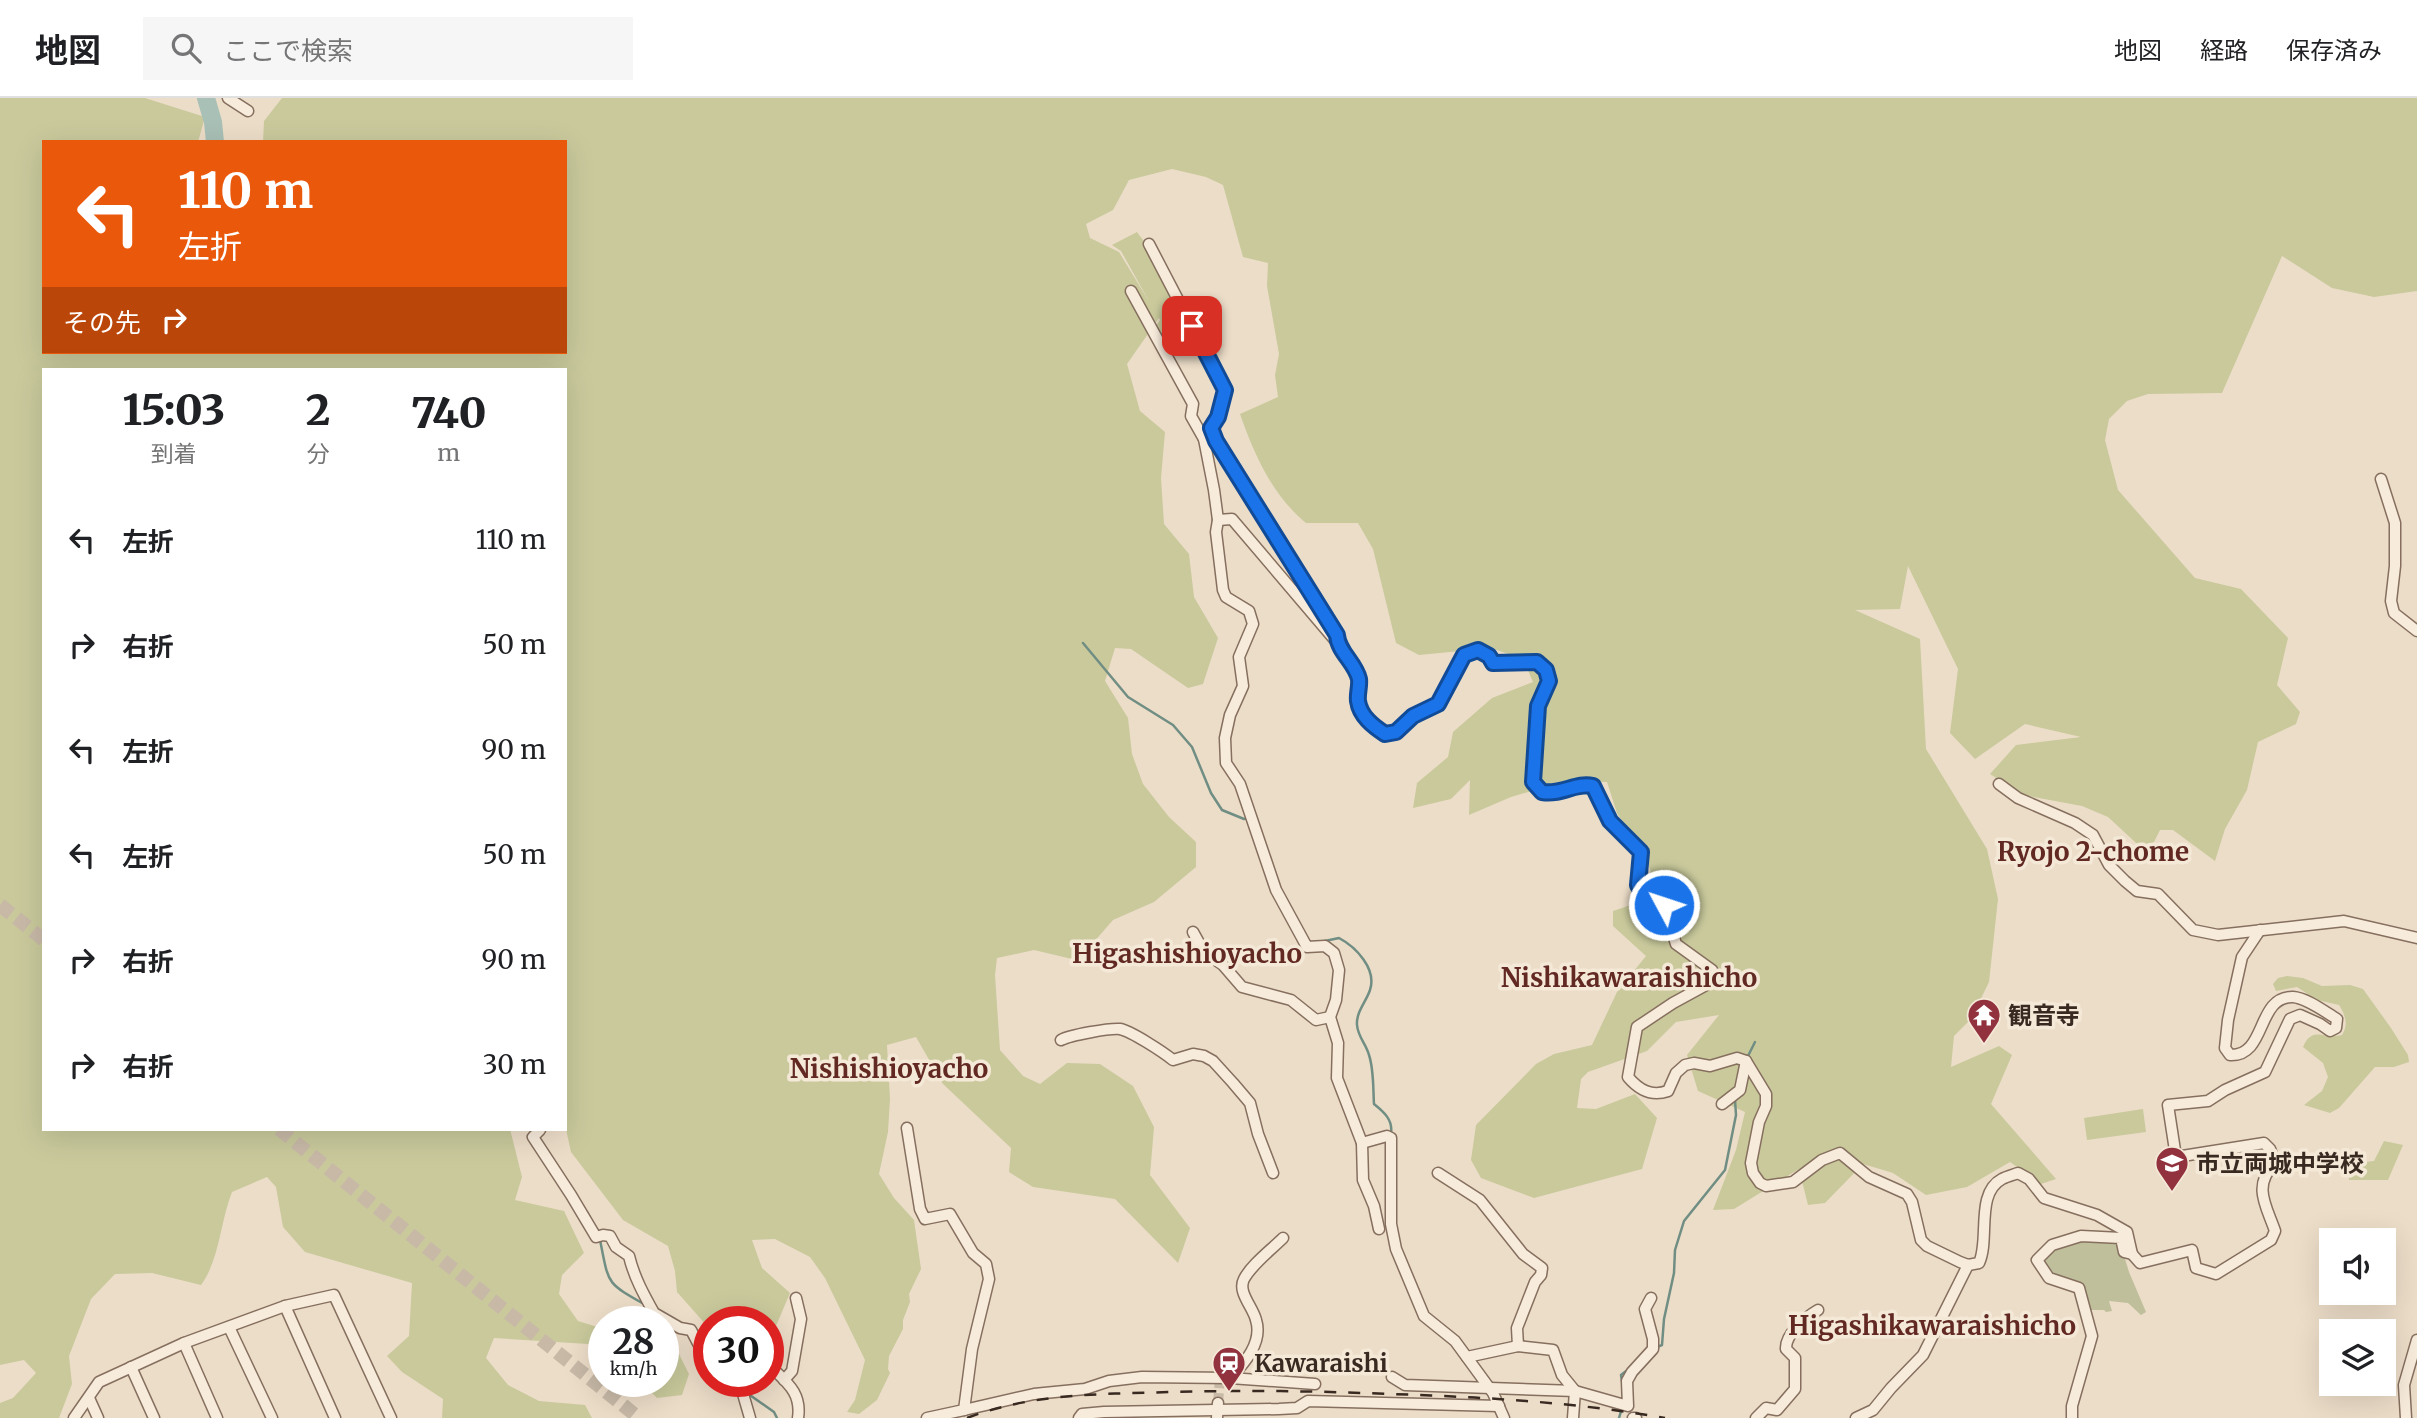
<!DOCTYPE html>
<html lang="ja">
<meta charset="utf-8">
<style>
:root{--surface:#fff;--page:#f6f6f6;--text:#202124;--muted:#757577;--line:#e0e0e0}
body{margin:0;font-family:Merriweather,"Noto Sans JP",serif;background:var(--page);color:var(--text);height:100vh;display:flex;flex-direction:column;font-size:26px;white-space:nowrap}
*{box-sizing:border-box;margin:0}
p{font-size:23px;color:var(--muted)}
.icon{flex:none;width:38px;height:38px;fill:none;stroke:currentColor;stroke-width:2;stroke-linecap:round;stroke-linejoin:round}
.map{position:relative;flex:1;overflow:hidden}
.sheet{position:absolute;left:42px;top:270px;width:525px;height:763px;display:flex;flex-direction:column;background:var(--surface);border-radius:0px;box-shadow:0 7px 28px #0002}
.sheet>*{flex:none}
.top-card{position:absolute;left:42px;top:42px;width:525px;height:214px;border-radius:0px;box-shadow:0 7px 28px #0002;background:#ea580c;color:#fff;overflow:hidden}
.tools{position:absolute;left:2319px;top:1130px;display:grid;gap:14px}
.tools a{display:grid;place-items:center;width:77px;height:77px;border-radius:0px;background:var(--surface);box-shadow:0 7px 28px #0002;font-size:35px}
.speed{position:absolute;left:588px;top:1208px;display:flex;gap:14px;font-size:35px;font-weight:700;text-align:center}
.speed>*{display:grid;place-content:center;width:91px;height:91px;border-radius:50%;background:var(--surface);box-shadow:0 7px 28px #0002;line-height:1}
.speed small{font-size:18px;font-weight:400}
.speed .limit{border:10px solid #d22;background:#fff;color:#111}
.pin{position:absolute;display:grid;place-items:center;width:60px;height:60px;color:#fff;margin:-30px;border-radius:14px;box-shadow:0 4px 10px #0006}
.me{position:absolute;width:77px;margin:-38px;rotate:310deg;stroke-linejoin:round;filter:drop-shadow(0 0 5px #0008)}
.turn{display:flex;align-items:center;gap:24px;height:147px;padding:0 21px;font-size:32px}
.turn .icon{width:91px;height:91px;stroke-width:2.5}
.turn b{display:block;font-size:49px;line-height:60px}
.then{display:flex;align-items:center;height:66px;padding:0 21px;background:#0003;gap:14px;font-size:26px}
.eta{display:flex;justify-content:space-evenly;align-items:center;height:119px;text-align:center}
.eta b{font-size:42px;font-weight:800;line-height:49px}
ul{padding:0;list-style:none}
li{display:flex;align-items:center;gap:21px;height:105px;padding:0 21px}
li div{flex:1}
li b{display:block;font-size:26px}
li em{font-style:normal}
header{display:flex;align-items:center;gap:42px;box-sizing:border-box;height:98px;padding:0 35px;background:var(--surface);border-bottom:2px solid var(--line)}
header strong{font-size:33px}
nav{display:flex;gap:38px;margin-inline-start:auto;font-size:24px}
.search{width:490px;height:63px;background:var(--page);display:flex;align-items:center;gap:18px;box-sizing:border-box;padding:0 24px;border-radius:0px;color:var(--muted);font-size:26px}
.map>svg:first-child{display:block}
</style>
<header>
<strong>地図</strong>
<div class="search"><svg class="icon" aria-label="search" viewBox="0 0 24 24"><circle cx="10" cy="10" r="6"/><path d="M15 15l6 6"/></svg>ここで検索</div>
<nav><a>地図</a><a>経路</a><a>保存済み</a></nav>
</header>
<div class="map">
<svg width="2417" height="1320" viewBox="0 0 2417 1320">
<rect width="100%" height="100%" fill="#ecddc8"/>
<g fill="#c9c99c">
<path d="M0,0H145L205,19L198,44H44V254H565V44H263L264,23L282,0H2417V193L2374,199L2332,190L2282,158L2222,295L2148,296L2127,303L2109,321L2105,342L2118,392L2195,480L2241,491L2288,540L2277,587L2300,614L2296,626L2258,644L2247,692L2225,731L2215,763L2173,732H2160L2148,756L2108,719L2082,708L2023,697L1990,676L2016,647L2081,639L2025,626L1975,661L1950,635L1958,571L1908,468L1900,511L1855,512L1920,541L1926,651L1987,751L1998,801L1989,884L1971,921L1954,938L1951,969L1999,948L2012,957L1991,1006L2056,1081L2041,1086L2010,1064L1967,1089L1926,1097L1893,1075L1863,1066L1825,1105L1808,1107L1799,1071L1734,1111L1713,1112L1736,1052L1745,1014L1698,993L1687,957L1719,917L1676,924L1647,953L1588,974L1581,981L1577,1010L1596,1011L1635,996L1657,1020L1642,1071L1534,1100L1481,1080L1471,1062L1476,1027L1536,966L1554,956L1592,947L1617,894L1646,858L1613,828V813L1634,806L1653,780L1647,763L1617,715L1607,684L1565,683L1511,699L1469,717L1470,682L1451,701L1413,710L1417,685L1448,659L1453,634L1492,600L1533,584L1523,561L1491,550L1419,557L1396,545L1373,451L1358,425H1306C1272,397 1254,356 1240,316L1278,299L1275,277L1279,256L1267,188L1268,165L1243,159L1223,87L1206,79L1172,71L1129,82L1113,112L1086,126L1090,140L1119,154L1150,205L1121,153L1112,147L1137,134L1146,146L1195,237L1163,251L1153,231L1160,222L1159,220L1127,266L1140,313L1165,334L1161,380L1164,426L1189,456L1194,499L1218,540L1203,586L1188,590L1131,551L1115,550L1105,583L1128,620L1132,656L1143,686L1169,719L1196,744V769L1154,804L1113,822L1086,853L1072,861L1034,852L997,860L995,877L1000,952L1023,978L1040,986L1067,965L1100,966L1133,988L1154,1029L1150,1077L1190,1130L1178,1165L1115,1101L1033,1089L1009,1074L1011,1050L943,986L916,939L887,947L890,1001L888,1034L879,1076L894,1100L914,1122L921,1171L909,1196L910,1204L903,1222V1231L889,1258L888,1271L890,1275L877,1302L859,1316L847,1314L855,1302L865,1262L825,1180L810,1159L775,1141L752,1142L762,1170L790,1195L773,1235L768,1236V1223H709L708,1229L677,1194L675,1173L668,1148L623,1122L571,1054L565,1027V271H44V1031H510L522,1079L515,1102L564,1113L584,1155L562,1177L559,1196L578,1223L604,1231V1247L494,1240L486,1260L508,1287L539,1303L585,1307L592,1320H442L443,1301L402,1274L387,1258L409,1238L412,1185L305,1154L283,1129L276,1089L267,1079L232,1094C220,1124 220,1161 201,1187L152,1175L115,1176L91,1201L69,1258L72,1286L59,1320H0V1305L13,1300L36,1275L24,1262L0,1267Z"/>
<path d="M2287,878L2303,880L2322,888L2350,887L2363,891L2391,930L2408,957L2409,964L2394,969H2375L2339,1010L2330,1015L2304,1007L2322,993L2328,979L2323,965L2303,949C2312,927 2325,942 2342,937C2349,926 2345,917 2339,907L2317,902L2297,889L2276,893L2273,886L2278,880Z"/>
<polygon points="2143,1011 2146,1034 2087,1042 2084,1020"/>
<polygon points="2384,1043 2403,1047 2388,1082 2349,1082 2349,1066 2374,1063"/>
<polygon points="663,1247 677,1252 689,1276 682,1297 657,1300 640,1283 663,1283"/>
</g>
<polygon fill="#bfbf9b" points="2081,1140 2119,1141 2129,1174 2146,1214 2141,1217 2128,1205 2109,1203 2112,1213 2106,1214 2104,1212 2090,1212 2082,1187 2058,1180 2044,1164 2057,1145"/>
<g fill="none" stroke-linecap="round" stroke-linejoin="round">
<g stroke="#708e83" stroke-width="2.5">
<polyline points="1083,545 1128,599 1173,627 1192,649 1211,695 1222,712 1244,721 1250,720"/>
<path d="M1320,844L1339,840C1356,849 1377,871 1370,892C1366,904 1356,914 1357,927C1358,939 1366,946 1369,957C1374,972 1373,991 1374,1006C1384,1014 1393,1022 1391,1035"/>
<polyline points="1747,960 1755,944"/>
<polyline points="587,1114 599,1136"/>
<path d="M600,1142C609,1186 605,1184 644,1206"/>
<polyline points="1657,1249 1662,1247 1664,1221 1674,1175 1675,1152 1684,1123 1725,1072 1736,1017 1735,1002"/>
<polyline points="1622,1283 1621,1277 1630,1270"/>
<polyline points="747,1295 774,1314 777,1320"/>
<polyline points="1619,1320 1622,1310"/>
</g>
<polyline stroke="#a9c0b6" stroke-width="18" points="206,0 213,24 215,44"/>
<polyline stroke="#c8b9a7" stroke-width="10" stroke-dasharray="10 5" stroke-linecap="butt" points="1218,1305 1220,1280"/>
<g stroke="#c8b9a7" stroke-width="14" stroke-dasharray="14 7" stroke-linecap="butt">
<polyline points="0,807 44,842"/>
<polyline points="279,1031 639,1320"/>
</g>
<defs>
<g id="minor">
<polyline points="228,0 248,13"/>
<polyline points="1149,146 1225,292 1218,319 1204,341 1214,392 1218,422 1216,434 1223,492 1226,499 1249,513 1253,526 1239,559 1243,588 1230,617 1225,640 1226,665 1240,686 1276,792 1307,849 1325,848 1334,855 1339,872 1336,902 1330,919 1338,945 1337,980 1362,1045 1363,1082 1374,1108 1379,1131"/>
<polyline points="1131,193 1193,306 1191,318 1204,341"/>
<path d="M1211,330L1228,364L1337,537V545L1359,581L1358,604L1365,619L1372,627L1385,636L1396,633L1413,619L1438,606L1464,557L1478,552L1489,558L1493,565L1537,564L1546,572L1549,583L1538,608L1533,684L1542,694C1563,697 1576,684 1593,688L1610,723L1641,753L1642,761L1638,787L1642,795L1664,807L1676,846L1712,872L1715,880L1706,887L1673,905L1637,929L1628,979C1639,992 1651,999 1668,993L1676,975L1685,967L1694,965L1710,968L1737,960L1746,963L1766,996V1008L1759,1024L1751,1065L1753,1075L1760,1085L1766,1088L1793,1084L1822,1062L1840,1055L1869,1079L1907,1096L1912,1104L1921,1142L1927,1148L1960,1164L1968,1167L1979,1165C1990,1142 1975,1095 2002,1081C2007,1078 2013,1077 2018,1075L2029,1081L2044,1100L2097,1117L2127,1134L2132,1156"/>
<polyline points="2381,381 2395,425 2395,468 2391,503 2394,515 2417,533"/>
<polyline points="1218,422 1232,421 1334,541"/>
<polyline points="1999,686 2018,700 2075,725 2093,737 2109,767 2125,783 2137,793 2158,796 2193,832 2218,837 2344,823 2417,840"/>
<polyline points="1193,834 1204,854 1223,867 1242,889 1291,902 1316,922 1330,919"/>
<path d="M1061,942C1070,937 1110,930 1120,931C1131,933 1163,954 1173,962L1193,956L1204,958L1213,963L1233,985L1250,1005L1258,1036L1273,1075"/>
<polyline points="1722,1006 1740,992 1746,963"/>
<polyline points="907,1030 920,1111 925,1121 950,1116 973,1155 986,1166 989,1181 972,1251 964,1312 927,1320"/>
<path d="M540,1032L533,1039L571,1097L596,1139L603,1137L610,1138L616,1149L629,1158C634,1179 644,1197 654,1215L680,1230L691,1232L700,1249L709,1257"/>
<polyline points="1362,1045 1387,1038 1391,1040 1391,1126 1396,1151 1424,1218 1455,1243 1493,1295 1504,1320"/>
<polyline points="1438,1075 1480,1102 1523,1156 1542,1170 1541,1177 1535,1184 1517,1230 1518,1248"/>
<polyline points="285,1208 335,1320"/>
<polyline points="229,1229 272,1320"/>
<polyline points="184,1245 217,1320"/>
<polyline points="1467,1259 1518,1248 1553,1252 1562,1277 1575,1293 1573,1320"/>
<path d="M769,1267C786,1284 802,1294 798,1320"/>
<polyline points="131,1269 154,1320"/>
<polyline points="1392,1279 1405,1287 1575,1293 1628,1308 1627,1283 1632,1274 1653,1251 1653,1241 1645,1211 1651,1200"/>
<polyline points="1230,1280 1315,1286"/>
<polyline points="784,1282 792,1273 801,1221 796,1200"/>
<polyline points="736,1283 741,1289 750,1320"/>
<polyline points="89,1300 98,1320"/>
<path d="M964,1312L1034,1296L1085,1291L1109,1283L1142,1279L1230,1280C1245,1265 1263,1244 1256,1222C1253,1209 1237,1194 1244,1181C1252,1166 1271,1152 1283,1140"/>
<polyline points="74,1320 99,1284 184,1245 285,1208 334,1197 391,1320"/>
<polyline points="1079,1320 1082,1316 1104,1314 1279,1311 1297,1310 1308,1303 1499,1308"/>
<polyline points="1217,1320 1218,1305"/>
<polyline points="1633,1320 1636,1320"/>
<path d="M1756,1320L1766,1310L1777,1312L1795,1291V1260L1786,1251C1785,1236 1806,1219 1818,1212"/>
<polyline points="1856,1320 1873,1312 1891,1290 1923,1257 1968,1167"/>
<path d="M2072,1320V1308L2092,1238L2079,1190L2049,1180L2037,1162L2052,1147L2081,1138L2121,1140L2124,1154L2132,1156L2140,1165L2192,1152L2196,1170L2216,1176L2271,1142L2275,1133C2266,1107 2252,1088 2275,1065L2270,1051L2264,1045L2176,1059L2168,1007L2208,1003L2225,992L2265,974L2290,921L2300,917L2320,926L2330,933L2336,930L2337,921C2325,914 2307,900 2293,899C2256,898 2267,959 2230,957L2225,950L2228,922L2242,859L2260,832"/>
<polyline points="2406,1320 2404,1287 2417,1242"/>
</g>
</defs>
<use href="#minor" stroke="#866f5e" stroke-width="13"/>
<use href="#minor" stroke="#f7ebdb" stroke-width="10"/>
<path stroke="#382921" stroke-width="2.5" stroke-dasharray="12 12" stroke-linecap="butt" d="M967,1320C1032,1295 1103,1296 1172,1294C1245,1292 1317,1293 1390,1296C1482,1299 1574,1304 1665,1320"/>
</g>
<g fill="none" stroke-linecap="round" stroke-linejoin="round">
<defs>
<path id="route" d="M1192,228L1225,292L1218,319L1211,330L1216,343L1337,537C1338,554 1355,564 1359,581C1360,588 1357,596 1358,603C1360,618 1373,628 1385,636L1396,634L1413,618L1438,606L1464,557L1478,552L1489,558L1493,565L1537,564L1546,572L1549,583L1538,608L1533,684L1542,694C1563,697 1576,684 1593,688L1610,723L1641,754L1638,787L1642,795L1664,807"/>
</defs>
<use href="#route" stroke="#114b97" stroke-width="18"/>
<use href="#route" stroke="#1a73e8" stroke-width="12"/>
</g>
<defs>
<symbol id="temple-pin" viewBox="-11 -11 22 30"><path d="M0 17L-7.5 6A9.5 9.5 0 1 1 7.5 6Z" fill="#92323e" stroke="#f4e8d7"/><path d="M0-6L5-2H3V0L6.5 2.5H4V6H1.5V3h-3V6H-4V2.5H-6.5L-3 0V-2H-5Z" fill="#fff"/></symbol>
<symbol id="school-pin" viewBox="-11 -11 22 30"><path d="M0 17L-7.5 6A9.5 9.5 0 1 1 7.5 6Z" fill="#92323e" stroke="#f4e8d7"/><path d="M0-5L7-2L0 1L-7-2ZM-4 1L0 2.5L4 1V4Q0 6-4 4Z" fill="#fff"/></symbol>
<symbol id="station-pin" viewBox="-11 -11 22 30"><path d="M0 17L-7.5 6A9.5 9.5 0 1 1 7.5 6Z" fill="#92323e" stroke="#f4e8d7"/><path d="M-3-6H3Q5-6 5-4V2Q5 4 3 4L4.5 6H3L1.5 4h-3L-3 6H-4.5L-3 4Q-5 4-5 2V-4Q-5-6-3-6ZM-3.5-4v3h7v-3ZM-3.5 1v1.5H-2V1ZM2 1v1.5H3.5V1Z" fill="#fff"/></symbol>
</defs>
<g fill-rule="evenodd">
<use href="#temple-pin" x="1965" y="898" width="38" height="52"/>
<use href="#school-pin" x="2153" y="1046" width="38" height="52"/>
<use href="#station-pin" x="1210" y="1246" width="38" height="52"/>
</g>
<g text-anchor="middle" dominant-baseline="central" stroke-width="7" stroke-linejoin="round" paint-order="stroke">
<g font-size="24" font-weight="bold" fill="#382921" stroke="#f4e8d7" text-anchor="start">
<text x="2008" y="917">観音寺</text>
<text x="2196" y="1065">市立両城中学校</text>
<text x="1254" y="1265">Kawaraishi</text>
</g>
<g font-size="26" font-weight="bold" fill="#622923" stroke="#f4e8d7">
<text x="2093" y="753">Ryojo 2-chome</text>
<text x="1187" y="855">Higashishioyacho</text>
<text x="1629" y="879">Nishikawaraishicho</text>
<text x="889" y="970">Nishishioyacho</text>
<text x="1932" y="1227">Higashikawaraishicho</text>
</g>
</g>
</svg>
<div class="tools">
<a><svg class="icon" aria-label="sound" viewBox="0 0 24 24"><path d="M4 9h4l5-4v14l-5-4H4zM17 9q2 3 0 6"/></svg></a>
<a><svg class="icon" aria-label="layers" viewBox="0 0 24 24"><path d="M12 4l9 5-9 5-9-5zM3 14l9 5 9-5"/></svg></a>
</div>
<div class="speed"><div>28<small>km/h</small></div><div class="limit">30</div></div>
<div class="pin" style="left:1192px;top:228px;background:#d93025"><svg class="icon" aria-label="arrive" viewBox="0 0 24 24"><path d="M6 21V4h12l-3 4 3 4H6"/></svg></div>
<svg class="me" style="left:1664px;top:807px" viewBox="-20 -20 40 40"><circle r="17" fill="#1a73e8" stroke="#fff" stroke-width="3"/><path d="M0-11L8 9 0 5-8 9z" fill="#fff"/></svg>
<div class="top-card">
<div class="turn"><svg class="icon" aria-label="left" viewBox="0 0 24 24"><path d="M17 20v-9H6M10 6l-5 5 5 5"/></svg><div><b>110 m</b>左折</div></div>
<div class="then">その先<svg class="icon" aria-label="right" viewBox="0 0 24 24"><path d="M7 20v-9h11M14 6l5 5-5 5"/></svg></div>
</div>
<section class="sheet">
<div class="eta">
<div><b>15:03</b><p>到着</p></div>
<div><b>2</b><p>分</p></div>
<div><b>740</b><p>m</p></div>
</div>
<ul>
<li><svg class="icon" aria-label="left" viewBox="0 0 24 24"><path d="M17 20v-9H6M10 6l-5 5 5 5"/></svg><div><b>左折</b></div><em>110 m</em></li>
<li><svg class="icon" aria-label="right" viewBox="0 0 24 24"><path d="M7 20v-9h11M14 6l5 5-5 5"/></svg><div><b>右折</b></div><em>50 m</em></li>
<li><svg class="icon" aria-label="left" viewBox="0 0 24 24"><path d="M17 20v-9H6M10 6l-5 5 5 5"/></svg><div><b>左折</b></div><em>90 m</em></li>
<li><svg class="icon" aria-label="left" viewBox="0 0 24 24"><path d="M17 20v-9H6M10 6l-5 5 5 5"/></svg><div><b>左折</b></div><em>50 m</em></li>
<li><svg class="icon" aria-label="right" viewBox="0 0 24 24"><path d="M7 20v-9h11M14 6l5 5-5 5"/></svg><div><b>右折</b></div><em>90 m</em></li>
<li><svg class="icon" aria-label="right" viewBox="0 0 24 24"><path d="M7 20v-9h11M14 6l5 5-5 5"/></svg><div><b>右折</b></div><em>30 m</em></li>
</ul>
</section>
</div>
